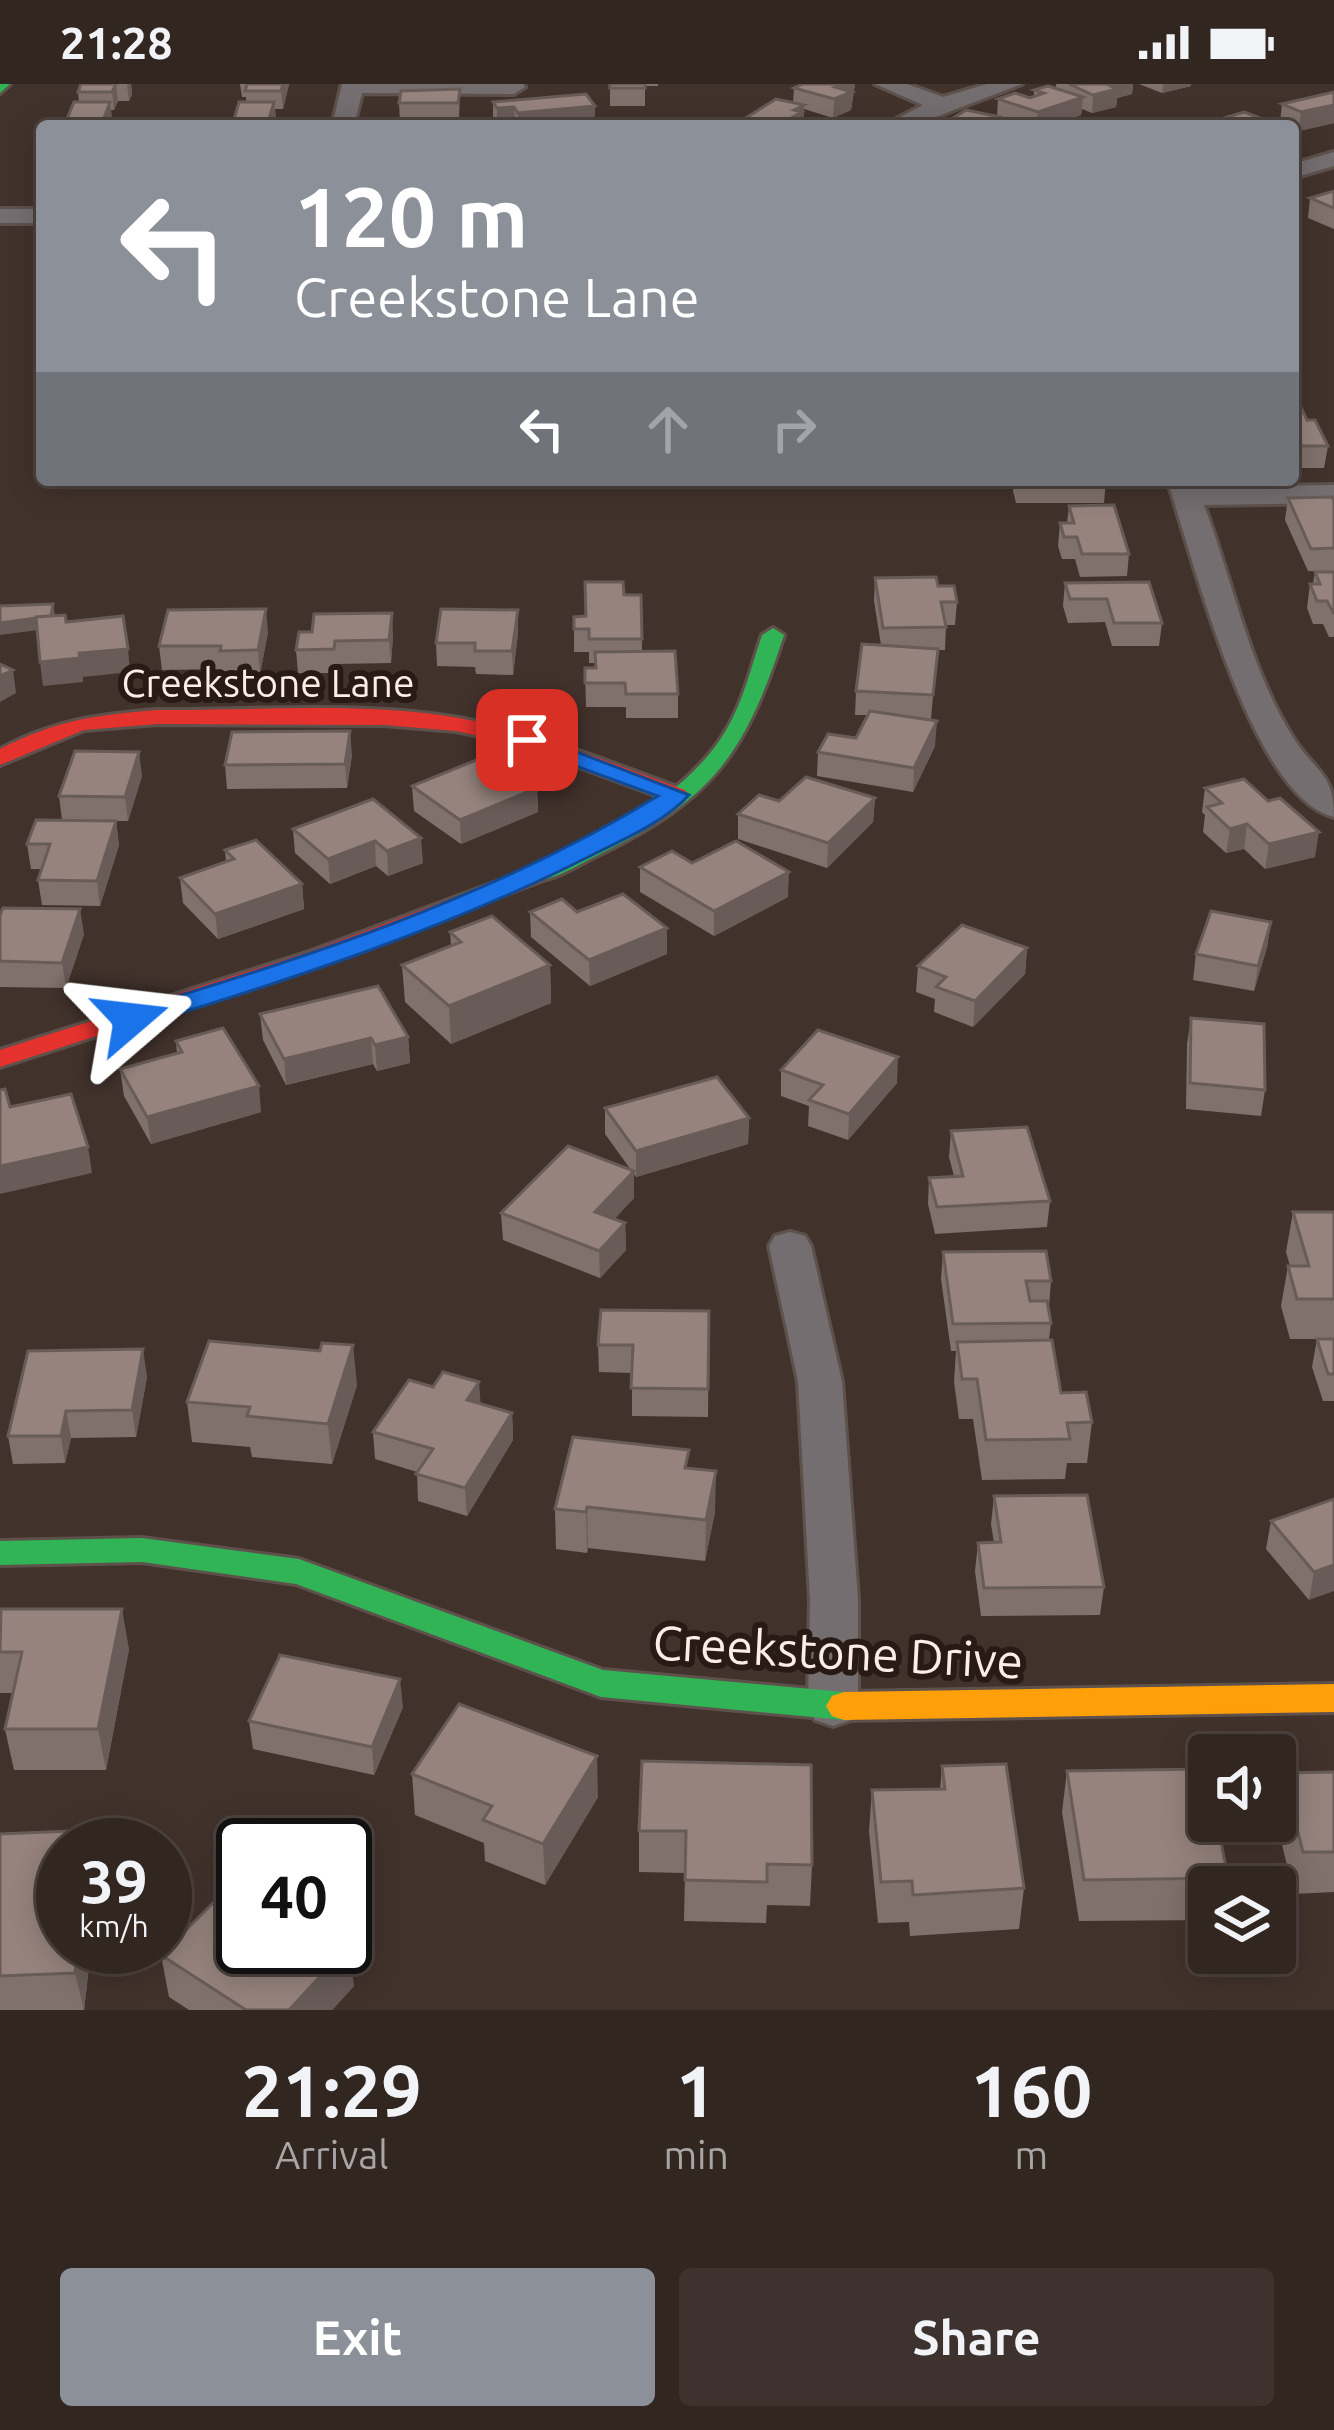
<!DOCTYPE html>
<style>
:root{--surface:#322621;--page:#3d322e;--text:#f1f3f6;--muted:#a8a5a5;--line:#4d433f;--accent:#8c9099}
body{margin:0;font-family:Ubuntu,sans-serif;background:var(--page);color:var(--text);height:100vh;display:flex;flex-direction:column;font-size:45px;white-space:nowrap}
*{box-sizing:border-box;margin:0}
p{font-size:39px;color:var(--muted)}
.icon{flex:none;width:66px;height:66px;fill:none;stroke:currentColor;stroke-width:2;stroke-linecap:round;stroke-linejoin:round}
.map{position:relative;height:1926px;overflow:hidden}
.panel{display:flex;flex-direction:column;background:var(--surface);flex:1}
.panel>*{flex:none}
.hud{position:absolute;left:36px;top:36px;width:1263px;height:366px;border-radius:12px;box-shadow:0 6px 30px #0003,0 0 0 3px var(--line);background:#8c9099;color:#fff;overflow:hidden}
.tools{position:absolute;left:1188px;top:1650px;display:grid;gap:24px}
.tools a{display:grid;place-items:center;width:108px;height:108px;border-radius:12px;background:var(--surface);box-shadow:0 6px 30px #0003,0 0 0 3px var(--line);font-size:60px}
.speed{position:absolute;left:36px;top:1734px;display:flex;gap:24px;font-size:60px;font-weight:700;text-align:center}
.speed>*{display:grid;place-content:center;width:156px;height:156px;border-radius:50%;background:var(--surface);box-shadow:0 6px 30px #0003,0 0 0 3px var(--line);line-height:1}
.speed small{font-size:30px;font-weight:400}
.speed .limit{border:6px solid #111;border-radius:18px;background:#fff;color:#111}
.pin{position:absolute;display:grid;place-items:center;width:102px;height:102px;color:#fff;margin:-51px;border-radius:24px;box-shadow:0 6px 18px #0006}
.me{position:absolute;width:132px;margin:-66px;rotate:73deg;stroke-linejoin:round;filter:drop-shadow(0 0 9px #0008)}
.turn{display:flex;align-items:center;gap:42px;height:252px;padding:0 60px;font-size:54px}
.turn .icon{width:156px;height:156px;stroke-width:2.5}
.turn b{display:block;font-size:84px;line-height:102px}
.lanes{display:flex;align-items:center;height:114px;padding:0 60px;background:#0003;justify-content:center;gap:60px;direction:ltr}
.lanes .off{opacity:.35}
.eta{display:flex;justify-content:space-evenly;align-items:center;height:204px;text-align:center}
.eta b{font-size:72px;font-weight:700;line-height:84px}
.action{display:flex;gap:24px;margin-top:auto;padding:24px 60px}
.action a{flex:1;height:138px;border-radius:12px;background:var(--accent);color:#fff;font-size:48px;font-weight:700;line-height:138px;text-align:center}
.action a+a{background:var(--page);color:var(--text)}
.status{display:flex;justify-content:space-between;align-items:center;height:84px;padding:0 60px;background:var(--surface);direction:ltr}
.status svg{height:33px;fill:currentColor}
.map>svg:first-child{display:block}
</style>
<div class="status"><b>21:28</b><svg viewBox="0 0 49 12"><path d="M0 12V9h3v3zM5 12V6h3v6zM10 12V3h3v9zM15 12V0h3v12zM26 1h20v11H26zM47 4h2v5h-2z"/></svg></div>
<div class="map">
<svg width="1334" height="1926" viewBox="0 0 1334 1926">
<rect width="100%" height="100%" fill="#42322c"/>
<g fill="none" stroke-linecap="round" stroke-linejoin="round">
<defs>
<g id="street">
<polygon points="342,0 523,0 525,3 514,10 362,9 354,42 332,42"/>
<polygon points="875,0 907,0 943,13 987,0 1022,0 912,42 883,42 923,21"/>
<polygon points="1334,68 1334,82 1293,94 1293,80"/>
<rect x="0" y="125" width="42" height="14"/>
<path d="M1167,396H1195L1198,403L1334,401V419L1204,421C1233,498 1249,584 1294,655C1317,690 1334,689 1334,733C1250,713 1193,471 1167,396Z"/>
<polygon points="790,1148 805,1152 811,1162 842,1297 858,1516 858,1622 851,1636 833,1642 815,1636 808,1622 810,1516 798,1297 769,1162 775,1152"/>
</g>
<g id="fast">
<polygon points="0,0 10,0 0,9"/>
<path d="M773,544L784,551C744,673 712,716 594,773C574,783 547,801 525,796L522,791L525,786C597,754 682,718 725,648C743,619 751,583 762,551Z"/>
<polygon points="142,1454 299,1475 603,1586 844,1608 856,1612 862,1622 856,1632 844,1636 601,1613 296,1500 142,1478 0,1481 0,1457"/>
</g>
<polygon id="slow" points="1334,1600 1334,1628 844,1636 832,1632 826,1622 832,1612 844,1608"/>
<g id="jam">
<path d="M157,626C256,627 361,617 459,634C537,648 611,679 685,706L689,711L685,716H669L520,661L456,647L384,641L157,640L84,646L0,681V665C56,636 96,631 157,626Z"/>
<polygon points="534,784 546,791 543,796 327,878 0,983 0,966 309,868"/>
</g>
</defs>
<use href="#street" stroke="#5e514c" stroke-width="6"/>
<use href="#fast" stroke="#5e514c" stroke-width="6"/>
<use href="#slow" stroke="#5e514c" stroke-width="6"/>
<use href="#jam" stroke="#5e514c" stroke-width="6"/>
<use href="#street" fill="#746e70" fill-rule="evenodd"/>
<use href="#fast" fill="#30b455" fill-rule="evenodd"/>
<use href="#slow" fill="#ff9f0a" fill-rule="evenodd"/>
<use href="#jam" fill="#e5322d" fill-rule="evenodd"/>
</g>
<g fill="#81716c">
<polygon points="81,0 131,0 132,10 129,17 118,17 114,26 111,26 112,36 79,18 78,8"/>
<polygon points="240,0 289,0 283,25 275,25 276,36 246,18 246,13 242,13"/>
<polygon points="610,0 658,0 658,2 645,2 645,22 610,22"/>
<polygon points="800,0 855,0 851,26 833,34 804,25 804,40 801,42 744,42 744,35 793,19 794,4"/>
<polygon points="1056,0 1133,0 1132,10 1117,14 1116,23 1092,29 1082,25 1081,31 1050,42 1023,42 1000,34 999,42 940,42 997,33 998,15 1030,14 1034,13 1034,6 1056,4"/>
<polygon points="1139,0 1191,0 1191,2 1162,9"/>
<polygon points="460,5 459,37 400,38 399,19"/>
<polygon points="1334,8 1334,39 1299,47 1293,44 1293,42 1280,39 1282,20"/>
<polygon points="493,18 595,22 595,41 497,42 493,36"/>
<polygon points="1334,107 1334,145 1308,134 1310,114"/>
<polygon points="1293,313 1307,336 1328,362 1324,384 1293,384"/>
<polygon points="1009,396 1106,396 1104,419 1016,419 1013,407 1014,399 1009,399"/>
<polygon points="1288,414 1334,417 1334,487 1308,487 1285,436"/>
<polygon points="1069,422 1129,470 1127,492 1080,493 1075,475 1062,475 1058,462 1060,439 1067,439"/>
<polygon points="1315,488 1334,488 1334,553 1329,553 1323,540 1313,540 1307,524 1310,500 1313,500"/>
<polygon points="875,494 938,502 957,518 955,541 946,541 945,566 937,566 931,635 917,634 935,662 913,708 817,692 818,668 856,654 868,631 855,631 856,607 881,561 874,517"/>
<polygon points="1065,499 1162,539 1159,562 1112,562 1105,538 1068,539 1063,522"/>
<polygon points="624,511 641,511 642,567 678,610 678,634 626,634 626,623 586,623 585,584 596,584 596,579 589,579 589,568 574,568 574,545 586,532"/>
<polygon points="268,548 260,590 223,590 222,585 162,586 159,562"/>
<polygon points="299,548 393,552 391,579 337,580 336,589 298,589 296,566"/>
<polygon points="518,549 513,591 476,590 475,583 437,582 436,559"/>
<polygon points="352,671 347,704 227,705 225,681"/>
<polygon points="142,692 128,737 116,737 119,761 100,822 42,821 38,796 41,785 31,785 27,760 62,736 59,712"/>
<polygon points="412,702 537,704 538,728 461,760 414,727"/>
<polygon points="1205,704 1315,773 1265,785 1244,765 1226,769 1203,748 1205,731 1202,728"/>
<polygon points="875,714 873,738 827,784 738,755 738,730 779,717"/>
<polygon points="373,715 423,779 388,792 376,782 330,800 295,769 293,745"/>
<polygon points="225,766 302,800 304,825 218,855 183,819 180,794 226,778"/>
<polygon points="692,779 788,813 714,852 640,808 640,783"/>
<polygon points="530,828 577,828 667,870 590,902 531,853"/>
<polygon points="0,831 84,850 66,904 0,903"/>
<polygon points="1271,838 1267,863 1254,907 1193,896 1196,870"/>
<polygon points="450,848 550,881 551,919 451,960 405,918 402,881 451,861"/>
<polygon points="1027,864 1025,890 973,943 934,928 935,915 916,908 918,882"/>
<polygon points="260,930 408,953 410,979 377,987 373,980 286,1001 263,956"/>
<polygon points="1191,934 1265,1006 1261,1032 1186,1025 1187,960"/>
<polygon points="176,957 261,1028 151,1060 124,1012 120,985 177,970"/>
<polygon points="781,986 897,999 848,1056 808,1042 809,1022 781,1012"/>
<polygon points="605,1024 749,1034 748,1060 636,1093 634,1090 634,1114 614,1135 625,1139 626,1166 600,1194 503,1156 501,1129 631,1086 605,1050"/>
<polygon points="951,1047 1050,1117 1047,1143 935,1150 928,1120 929,1094 954,1092 949,1073"/>
<polygon points="1293,1128 1334,1128 1334,1255 1290,1255 1281,1222 1288,1182 1290,1182 1286,1168"/>
<polygon points="943,1168 1051,1197 1049,1223 1051,1239 1049,1256 1061,1309 1092,1338 1087,1379 1067,1379 1065,1395 982,1396 973,1335 959,1335 954,1298 956,1267 951,1267 941,1195"/>
<polygon points="709,1227 708,1333 632,1332 632,1289 599,1288 598,1261"/>
<polygon points="1317,1255 1334,1255 1334,1317 1323,1317 1312,1283"/>
<polygon points="147,1293 136,1353 71,1354 65,1379 13,1380 8,1352"/>
<polygon points="357,1301 332,1380 252,1373 250,1363 192,1358 187,1318"/>
<polygon points="481,1320 512,1329 513,1356 467,1432 418,1417 417,1388 375,1375 373,1348"/>
<polygon points="688,1384 715,1428 705,1477 588,1464 587,1469 556,1465 555,1425"/>
<polygon points="994,1412 1104,1503 1100,1531 981,1532 975,1487 978,1459 994,1459 991,1440"/>
<polygon points="1334,1415 1309,1516 1266,1465 1271,1437"/>
<polygon points="0,1528 129,1565 106,1686 14,1686 5,1645 13,1609 0,1609"/>
<polygon points="403,1623 374,1691 253,1665 249,1637"/>
<polygon points="811,1681 812,1781 810,1822 767,1821 766,1839 684,1837 685,1789 639,1788 639,1747"/>
<polygon points="942,1682 1024,1804 1019,1845 910,1852 909,1838 878,1839 869,1747 872,1706 940,1706"/>
<polygon points="1067,1687 1228,1794 1227,1803 1209,1803 1209,1836 1079,1837 1062,1728"/>
<polygon points="1334,1688 1334,1808 1294,1810 1275,1732 1283,1689"/>
<polygon points="412,1690 598,1713 545,1801 485,1777 484,1759 415,1731"/>
<polygon points="0,1750 63,1761 63,1821 55,1821 53,1834 63,1863 88,1863 90,1874 84,1926 0,1926"/>
<polygon points="161,1871 354,1902 332,1926 189,1926 169,1913"/>
</g>
<g fill="#695c58">
<polygon points="116,0 118,17 114,26 112,8"/>
<polygon points="127,0 131,0 132,10 129,17"/>
<polygon points="283,0 289,0 283,25 281,7"/>
<polygon points="843,0 855,0 851,26 833,34 835,3"/>
<polygon points="1104,0 1133,0 1132,10 1117,14 1116,23 1092,29 1093,11"/>
<polygon points="1163,0 1191,0 1191,2 1162,9"/>
<polygon points="1083,13 1081,31 1050,42 1037,42 1038,28"/>
<polygon points="110,18 112,36 110,42 101,42"/>
<polygon points="274,18 276,36 274,42 267,42"/>
<polygon points="804,21 804,40 801,42 776,42 794,26"/>
<polygon points="1334,21 1334,39 1299,47 1301,28"/>
<polygon points="595,22 595,41 518,42 518,29"/>
<polygon points="514,23 515,41 497,42 497,24"/>
<polygon points="53,520 55,531 53,544 0,551 0,539"/>
<polygon points="266,525 268,548 260,590 258,566"/>
<polygon points="518,526 518,549 513,591 512,567"/>
<polygon points="392,529 393,552 391,579 389,556"/>
<polygon points="128,565 130,588 83,593 83,598 43,602 40,578 79,569"/>
<polygon points="13,586 16,609 0,618 0,592"/>
<polygon points="937,637 935,662 913,708 914,684"/>
<polygon points="350,647 352,671 347,704 345,680"/>
<polygon points="139,668 142,692 128,737 125,713"/>
<polygon points="537,704 538,728 461,760 460,736"/>
<polygon points="875,714 873,738 827,784 828,759"/>
<polygon points="116,737 119,761 100,822 97,797"/>
<polygon points="1247,740 1244,765 1226,769 1230,745"/>
<polygon points="1319,748 1315,773 1265,785 1269,760"/>
<polygon points="421,754 423,779 388,792 387,767"/>
<polygon points="375,757 376,782 330,800 328,775"/>
<polygon points="789,788 788,813 714,852 714,827"/>
<polygon points="302,800 304,825 218,855 215,830"/>
<polygon points="80,825 84,850 66,904 62,879"/>
<polygon points="1271,838 1267,863 1254,907 1258,882"/>
<polygon points="667,844 667,870 590,902 589,876"/>
<polygon points="1027,864 1025,890 973,943 975,917"/>
<polygon points="550,881 551,919 451,960 449,922"/>
<polygon points="408,953 410,979 377,987 375,961"/>
<polygon points="371,954 373,980 286,1001 284,975"/>
<polygon points="898,973 897,999 848,1056 849,1030"/>
<polygon points="259,1002 261,1028 151,1060 147,1033"/>
<polygon points="749,1034 748,1060 636,1093 636,1067"/>
<polygon points="88,1063 92,1089 0,1110 0,1082"/>
<polygon points="634,1087 634,1114 596,1155 595,1128"/>
<polygon points="625,1139 626,1166 600,1194 599,1167"/>
<polygon points="353,1261 357,1301 332,1380 328,1340"/>
<polygon points="143,1265 147,1293 136,1353 132,1326"/>
<polygon points="479,1298 481,1325 467,1316"/>
<polygon points="66,1327 71,1354 65,1379 61,1352"/>
<polygon points="512,1329 513,1356 467,1432 465,1404"/>
<polygon points="716,1387 715,1428 705,1477 706,1436"/>
<polygon points="587,1423 588,1464 587,1469 586,1428"/>
<polygon points="1334,1481 1334,1507 1309,1516 1314,1488"/>
<polygon points="122,1525 129,1565 106,1686 98,1645"/>
<polygon points="400,1595 403,1623 374,1691 372,1663"/>
<polygon points="597,1672 598,1713 545,1801 543,1760"/>
<polygon points="47,1780 55,1821 47,1875 38,1834"/>
<polygon points="349,1861 354,1902 332,1926 289,1926"/>
<polygon points="78,1863 88,1863 90,1874 84,1926 75,1889"/>
</g>
<g fill="#96837d" stroke="#695c58" stroke-width="3">
<polygon points="81,0 116,0 112,8 78,8"/>
<polygon points="247,0 283,0 281,7 245,7"/>
<rect x="610" y="0" width="35" height="4"/>
<polygon points="803,0 843,0 835,3 852,8 834,15 794,4"/>
<polygon points="1069,0 1106,0 1117,5 1093,11"/>
<polygon points="1048,2 1083,13 1038,28 998,15 1015,9 1030,14 1044,9 1034,6"/>
<polygon points="460,5 458,19 399,19 401,7"/>
<polygon points="1334,8 1334,21 1301,28 1282,20"/>
<polygon points="586,10 595,22 518,29 514,23 497,24 493,18"/>
<polygon points="776,15 804,21 794,26 802,28 776,42 744,35"/>
<polygon points="74,18 110,18 101,42 64,42"/>
<polygon points="239,18 274,18 267,42 232,42"/>
<polygon points="966,26 1000,33 992,38 999,39 995,42 940,42"/>
<polygon points="1244,28 1271,38 1257,42 1197,42"/>
<polygon points="1334,107 1334,124 1310,114"/>
<polygon points="1293,313 1296,313 1307,336 1315,336 1328,362 1293,362"/>
<rect x="1018" y="396" width="88" height="1"/>
<polygon points="1332,413 1334,417 1334,464 1311,465 1288,414"/>
<polygon points="1114,421 1129,470 1082,470 1077,453 1064,453 1060,439 1074,439 1069,422"/>
<polygon points="1315,488 1334,488 1334,530 1327,517 1317,517 1310,500 1320,500"/>
<polygon points="936,493 938,502 954,502 957,518 941,518 946,543 883,544 875,494"/>
<polygon points="585,498 623,498 624,511 641,511 642,555 589,555 589,545 574,545 574,533 586,532"/>
<polygon points="1149,498 1162,539 1114,539 1107,515 1070,515 1065,499"/>
<polygon points="53,520 51,532 0,539 0,522"/>
<polygon points="266,525 258,566 220,567 221,562 159,562 168,526"/>
<polygon points="441,525 518,526 512,567 475,567 475,559 436,559"/>
<polygon points="392,529 389,556 335,557 334,565 296,566 299,548 312,548 314,530"/>
<polygon points="65,531 66,538 123,532 128,565 79,569 80,574 40,578 36,533"/>
<polygon points="862,560 938,565 933,611 856,607"/>
<polygon points="675,567 678,610 626,610 625,599 585,599 585,584 596,584 595,568"/>
<polygon points="0,580 13,586 0,592"/>
<polygon points="870,627 937,637 914,684 818,668 828,650 856,654"/>
<polygon points="350,647 345,680 225,681 232,648"/>
<polygon points="75,667 139,668 125,713 59,712"/>
<polygon points="489,671 537,704 460,736 412,702"/>
<polygon points="806,693 875,714 828,759 738,730 759,711 779,717"/>
<polygon points="1244,695 1268,717 1280,714 1319,748 1269,760 1247,740 1230,745 1207,723 1222,719 1205,704"/>
<polygon points="373,715 421,754 387,767 375,757 328,775 293,745"/>
<polygon points="36,736 116,737 97,797 38,796 50,760 27,760"/>
<polygon points="256,756 302,800 215,830 180,794 234,775 225,766"/>
<polygon points="736,757 789,788 714,827 640,783 672,767 692,779"/>
<polygon points="623,810 667,844 589,876 530,828 562,815 577,828"/>
<polygon points="3,824 80,825 62,879 0,877 0,831"/>
<polygon points="1211,827 1271,838 1258,882 1196,870"/>
<polygon points="492,832 550,881 449,922 402,881 461,858 450,848"/>
<polygon points="962,841 1027,864 975,917 936,903 946,893 918,882"/>
<polygon points="378,902 408,953 375,961 371,954 284,975 260,930"/>
<polygon points="1191,934 1264,940 1265,1006 1190,999"/>
<polygon points="223,944 259,1002 147,1033 120,985 182,968 176,957"/>
<polygon points="818,946 898,973 849,1030 809,1016 823,1001 781,986"/>
<polygon points="717,993 749,1034 636,1067 605,1024"/>
<polygon points="5,1005 10,1023 71,1010 88,1063 0,1082 0,1006"/>
<polygon points="1027,1043 1050,1117 937,1123 929,1094 963,1092 951,1047"/>
<polygon points="568,1062 634,1087 595,1128 625,1139 599,1167 501,1129"/>
<polygon points="1293,1128 1334,1128 1334,1215 1297,1215 1288,1182 1309,1182"/>
<polygon points="1046,1167 1051,1197 1026,1197 1030,1217 1047,1217 1051,1239 953,1240 943,1168"/>
<polygon points="601,1226 709,1227 708,1305 631,1304 633,1261 598,1261"/>
<polygon points="1317,1255 1334,1255 1334,1290 1328,1290"/>
<polygon points="1052,1256 1061,1309 1086,1308 1092,1338 1067,1339 1070,1355 986,1356 977,1295 962,1295 957,1258"/>
<polygon points="209,1257 320,1267 322,1259 353,1261 328,1340 247,1332 250,1323 187,1318"/>
<polygon points="143,1265 132,1326 66,1327 61,1352 8,1352 28,1267"/>
<polygon points="443,1288 479,1298 467,1316 512,1329 465,1404 416,1390 433,1365 373,1348 409,1296 433,1303"/>
<polygon points="573,1353 689,1366 685,1384 716,1387 706,1436 587,1423 586,1428 555,1425"/>
<polygon points="1087,1411 1104,1503 984,1504 978,1459 1001,1458 994,1412"/>
<polygon points="1334,1415 1334,1481 1314,1488 1271,1437"/>
<polygon points="1,1525 122,1525 98,1645 5,1645 22,1568 0,1568"/>
<polygon points="280,1571 400,1595 372,1663 249,1637"/>
<polygon points="459,1620 597,1672 543,1760 483,1736 492,1722 412,1690"/>
<polygon points="642,1677 811,1681 812,1781 767,1780 767,1798 685,1796 686,1747 639,1747"/>
<polygon points="1006,1680 1024,1804 913,1811 912,1797 881,1798 872,1706 945,1705 942,1682"/>
<polygon points="1207,1685 1209,1697 1209,1737 1217,1737 1228,1794 1084,1796 1067,1687"/>
<polygon points="1334,1688 1334,1768 1303,1768 1283,1689"/>
<polygon points="69,1747 67,1761 63,1761 63,1780 47,1780 38,1834 63,1833 63,1863 78,1863 75,1889 0,1892 0,1750"/>
<polygon points="240,1792 243,1794 243,1863 345,1863 345,1858 349,1861 289,1926 246,1926 161,1871"/>
</g>
<path fill="#1a73e8" stroke="#114b97" stroke-width="3" d="M527,649L689,711C665,738 620,757 588,773C446,845 293,895 141,941H122L118,935L122,929C307,874 493,813 658,712L519,661V651Z"/>
<g text-anchor="middle" dominant-baseline="central" stroke-width="12" stroke-linejoin="round" paint-order="stroke">
<g font-size="39" fill="#feede7" stroke="#281a15">
<text x="268" y="598">Creekstone Lane</text>
</g>
<g font-size="48" fill="#feede7" stroke="#281a15">
<text transform="translate(838 1567) rotate(3)">Creekstone Drive</text>
</g>
</g>
</svg>
<div class="tools">
<a><svg class="icon" aria-label="sound" viewBox="0 0 24 24"><path d="M4 9h4l5-4v14l-5-4H4zM17 9q2 3 0 6"/></svg></a>
<a><svg class="icon" aria-label="layers" viewBox="0 0 24 24"><path d="M12 4l9 5-9 5-9-5zM3 14l9 5 9-5"/></svg></a>
</div>
<div class="speed"><div>39<small>km/h</small></div><div class="limit">40</div></div>
<div class="pin" style="left:527px;top:656px;background:#d93025"><svg class="icon" aria-label="arrive" viewBox="0 0 24 24"><path d="M6 21V4h12l-3 4 3 4H6"/></svg></div>
<svg class="me" style="left:131px;top:935px" viewBox="-20 -20 40 40"><path d="M0-17L14 15 0 8-14 15z" fill="#1a73e8" stroke="#fff" stroke-width="4"/></svg>
<div class="hud">
<div class="turn"><svg class="icon" aria-label="left" viewBox="0 0 24 24"><path d="M17 20v-9H6M10 6l-5 5 5 5"/></svg><div><b>120 m</b>Creekstone Lane</div></div>
<div class="lanes"><svg class="icon" aria-label="left" viewBox="0 0 24 24"><path d="M17 20v-9H6M10 6l-5 5 5 5"/></svg><svg class="icon off" aria-label="ahead" viewBox="0 0 24 24"><path d="M12 20V5M6 11l6-6 6 6"/></svg><svg class="icon off" aria-label="right" viewBox="0 0 24 24"><path d="M7 20v-9h11M14 6l5 5-5 5"/></svg></div>
</div>
</div>
<section class="panel">
<div class="eta">
<div><b>21:29</b><p>Arrival</p></div>
<div><b>1</b><p>min</p></div>
<div><b>160</b><p>m</p></div>
</div>
<div class="action"><a>Exit</a><a>Share</a></div>
</section>
